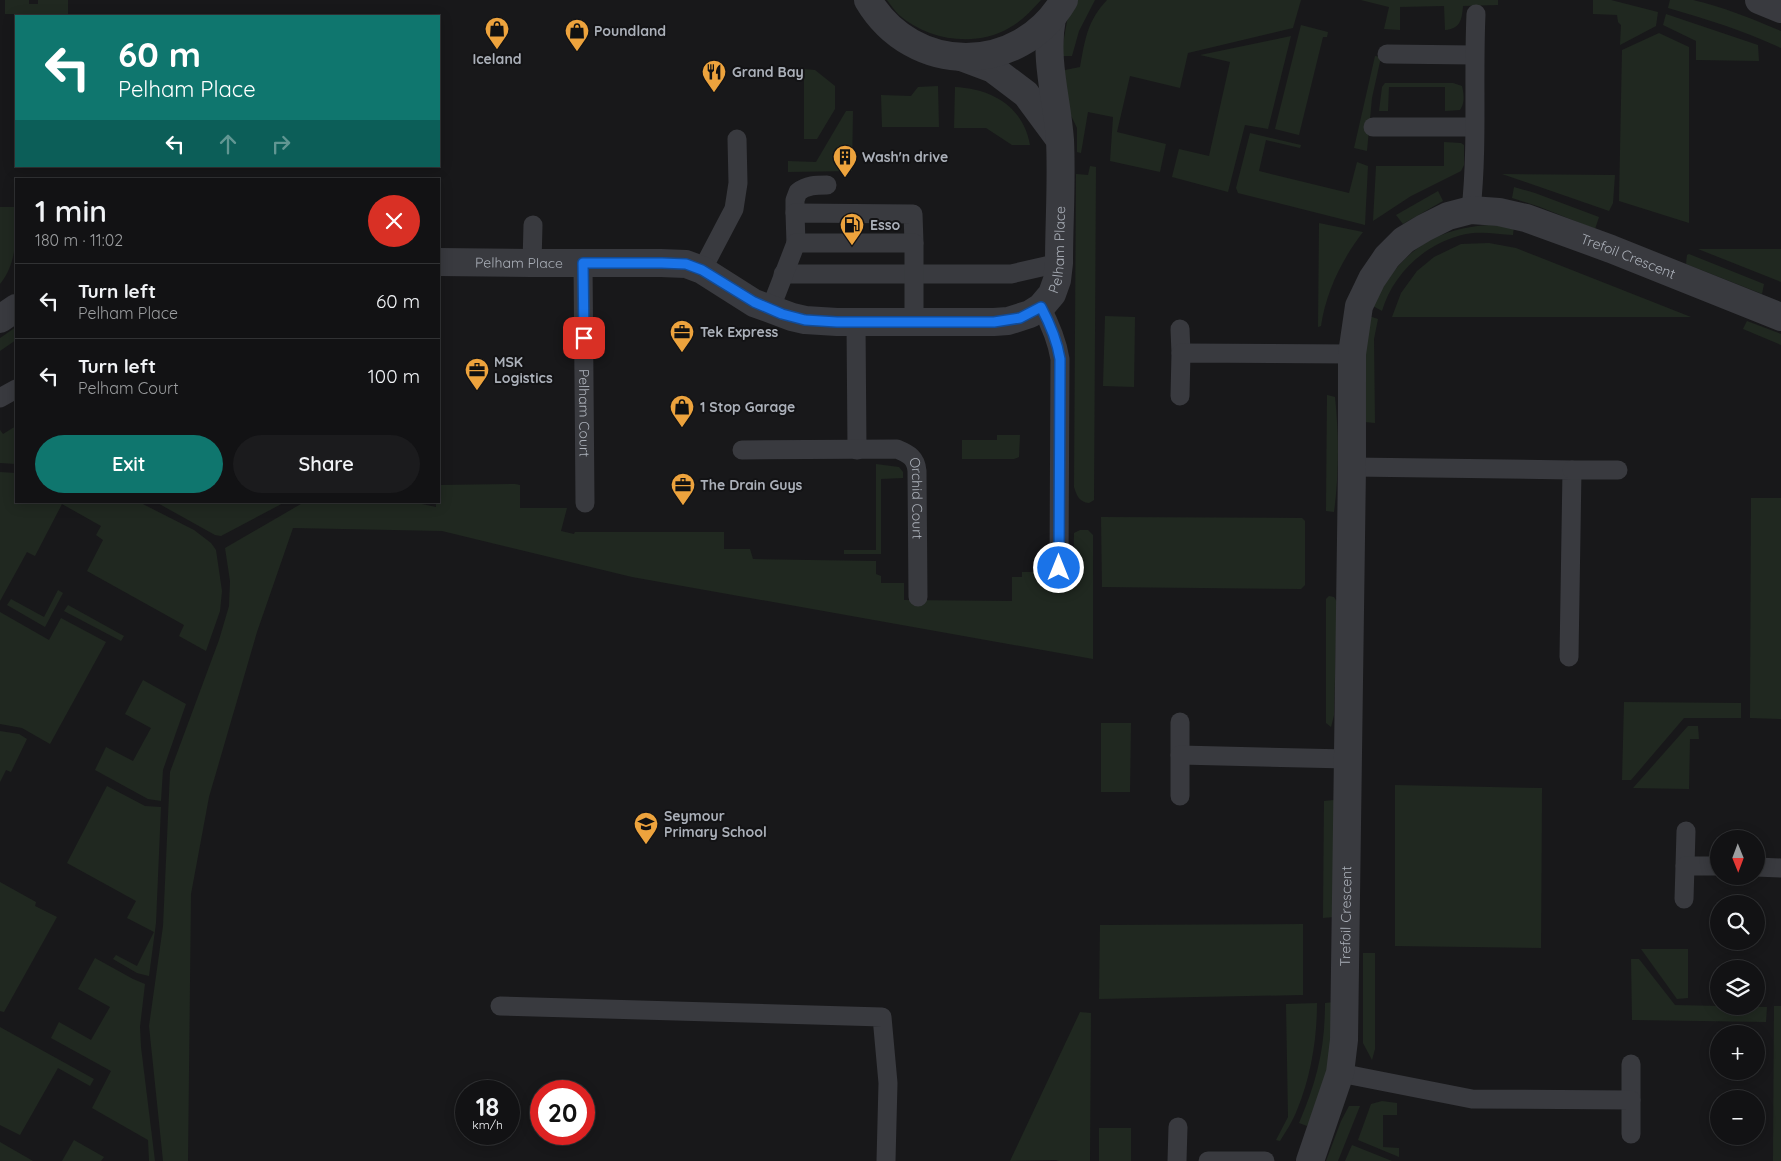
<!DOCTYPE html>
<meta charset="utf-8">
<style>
:root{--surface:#121214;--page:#1b1b1d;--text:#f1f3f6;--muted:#9c9ea0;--line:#313234;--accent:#0f766e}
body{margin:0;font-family:Quicksand,sans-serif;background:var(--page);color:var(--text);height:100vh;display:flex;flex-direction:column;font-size:19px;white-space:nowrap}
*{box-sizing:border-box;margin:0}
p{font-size:16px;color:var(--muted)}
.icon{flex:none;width:28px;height:28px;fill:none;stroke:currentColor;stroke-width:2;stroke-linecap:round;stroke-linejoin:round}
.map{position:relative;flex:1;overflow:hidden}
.sheet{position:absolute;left:15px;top:178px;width:425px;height:325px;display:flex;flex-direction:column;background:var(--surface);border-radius:0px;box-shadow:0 2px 12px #0003,0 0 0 1px var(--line)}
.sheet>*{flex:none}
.banner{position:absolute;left:15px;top:15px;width:425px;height:152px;border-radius:0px;box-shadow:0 2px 12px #0003,0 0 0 1px var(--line);background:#0f766e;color:#fff;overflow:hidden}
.needle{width:32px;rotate:179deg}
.fabs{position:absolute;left:1710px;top:830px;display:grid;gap:10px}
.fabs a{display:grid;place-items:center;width:55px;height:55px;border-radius:50%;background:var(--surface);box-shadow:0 2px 12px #0003,0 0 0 1px var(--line);font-size:25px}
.speed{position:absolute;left:455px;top:1080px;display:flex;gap:10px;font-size:25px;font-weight:700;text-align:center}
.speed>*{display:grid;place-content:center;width:65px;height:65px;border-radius:50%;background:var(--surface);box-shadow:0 2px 12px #0003,0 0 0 1px var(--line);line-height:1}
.speed small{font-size:12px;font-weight:400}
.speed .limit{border:8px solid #d22;background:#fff;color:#111}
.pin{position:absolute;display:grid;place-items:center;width:42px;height:42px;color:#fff;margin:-21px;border-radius:10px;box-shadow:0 2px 8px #0006}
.me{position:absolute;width:55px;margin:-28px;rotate:0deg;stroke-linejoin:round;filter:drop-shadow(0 0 4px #0008)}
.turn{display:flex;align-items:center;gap:18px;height:105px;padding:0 20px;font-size:22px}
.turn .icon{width:65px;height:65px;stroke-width:2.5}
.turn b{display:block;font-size:35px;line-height:42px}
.lanes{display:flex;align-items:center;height:48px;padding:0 20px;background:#0003;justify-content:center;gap:25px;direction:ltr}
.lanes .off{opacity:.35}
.round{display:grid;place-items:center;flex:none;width:52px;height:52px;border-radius:26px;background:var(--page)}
.head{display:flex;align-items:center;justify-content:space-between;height:85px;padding:0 20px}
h1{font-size:30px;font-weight:600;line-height:38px}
.action{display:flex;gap:10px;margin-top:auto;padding:10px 20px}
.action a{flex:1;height:58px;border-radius:30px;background:var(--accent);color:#fff;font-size:20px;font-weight:600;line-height:58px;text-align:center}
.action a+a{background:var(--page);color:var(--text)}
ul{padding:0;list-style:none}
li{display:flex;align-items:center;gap:15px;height:75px;padding:0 20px;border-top:1px solid var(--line)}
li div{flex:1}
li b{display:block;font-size:19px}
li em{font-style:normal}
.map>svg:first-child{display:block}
</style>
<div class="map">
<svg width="1781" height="1161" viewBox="0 0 1781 1161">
<rect width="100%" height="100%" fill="#18181a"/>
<g fill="#202820">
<polygon points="5,0 29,0 29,4 38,4 38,0 68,0 68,14 5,14"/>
<path d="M887,0H1041C1031,11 1022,21 1009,28C975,48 928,40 899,15C895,11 891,5 887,0Z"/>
<polygon points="1076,0 1095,0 1079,31 1072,56 1061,56 1067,21"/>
<path d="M1107,0H1301L1293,28L1188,53L1180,88L1130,76L1117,132L1166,144L1160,172L1110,161L1113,117L1088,112L1081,153L1077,152V128L1064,101L1060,71L1080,67C1085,40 1087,21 1107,0Z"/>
<path d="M1361,0H1498V5L1463,6C1462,20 1460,29 1445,30L1444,6L1400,7V30L1384,29L1389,7Z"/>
<polygon points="1593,0 1611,0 1658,12 1656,26 1620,45 1621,25 1618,22 1617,15 1593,14"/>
<path d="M1670,0C1677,0 1686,0 1693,0C1723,7 1753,19 1781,31V48C1744,31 1707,19 1668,8Z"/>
<polygon points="1666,14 1758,45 1759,61 1696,60 1696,41 1663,25"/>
<polygon points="1301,25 1328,32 1327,37 1323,37 1299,135 1275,129"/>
<polygon points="1659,33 1689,47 1689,223 1619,201 1622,50"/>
<polygon points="1291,36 1268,129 1245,125 1228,192 1172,177 1179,149 1209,156 1230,62 1200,55"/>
<polygon points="1375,56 1381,57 1372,98 1367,151 1354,148"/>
<polygon points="804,69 815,70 835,86 835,109 817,139 804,139"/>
<path d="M1385,83H1453L1462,86C1464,94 1465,103 1460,110L1445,111V87H1389L1388,111H1379L1382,87Z"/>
<polygon points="938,86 939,127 882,127 881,95 911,96 918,87"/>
<path d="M955,87C992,89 1023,106 1030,145H1012L986,128H954Z"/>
<polygon points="846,111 853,111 852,171 788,172 788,161 816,162"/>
<polygon points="1250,133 1301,145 1300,148 1266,140 1259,171 1349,193 1357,162 1368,166 1365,225 1238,193 1236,188"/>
<polygon points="1444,142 1461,143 1464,145 1464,165 1461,171 1411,196 1373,221 1376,166 1444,166"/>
<path d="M1090,166L1096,167L1094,500L1089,503C1079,502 1077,496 1074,487L1076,174L1088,175Z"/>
<polygon points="1502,174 1615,175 1613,203 1609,211"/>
<polygon points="1514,187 1535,193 1599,217 1595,229 1540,207 1512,198"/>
<polygon points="1438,191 1443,201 1403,224 1396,215"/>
<path d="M0,207H15C16,234 18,262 0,284Z"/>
<path d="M1319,223L1363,232C1342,259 1326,292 1321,326L1318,327Z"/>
<path d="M1488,225L1514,226L1513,235C1498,234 1481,231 1466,234C1427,242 1393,273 1382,311L1373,306C1397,255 1431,229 1488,225Z"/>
<polygon points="1489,243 1516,248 1691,317 1392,317 1401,293 1417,271 1434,257 1461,244"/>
<polygon points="1698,249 1781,249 1781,282"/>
<polygon points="1689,254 1764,284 1762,294 1686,264 1687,255"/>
<polygon points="1105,316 1135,317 1134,387 1103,386"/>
<polygon points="1369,316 1378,319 1374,339 1375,423 1365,422 1364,352"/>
<polygon points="1747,321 1781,334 1781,345 1743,329"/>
<polygon points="16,327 16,340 0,351 0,338"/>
<path d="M1327,395L1335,397C1339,434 1339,475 1334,512L1326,511Z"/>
<polygon points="16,426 16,464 0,463 0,430 3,434"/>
<polygon points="997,435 1020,435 1019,457 1014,459 962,459 962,440 997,440"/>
<polygon points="876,464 899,467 903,472 903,478 881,479 881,554 844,554 844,550 876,550"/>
<polygon points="0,472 16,473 16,501 137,501 194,530 211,543 216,550 222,591 220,611 206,651 179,636 184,625 87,571 103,540 96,535 101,526 62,504 35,556 27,552 0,601"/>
<polygon points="515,484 520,485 520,508 567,508 561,531 574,534 575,532 724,532 724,549 750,549 753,559 876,561 876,574 881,576 881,583 904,583 904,600 1012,601 1012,577 1022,577 1022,572 1073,572 1074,533 1080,530 1088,530 1093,535 1093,659 632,577 442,531 293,528 257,632 209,797 191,894 188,1161 163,1161 149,1026 163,926 170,772 219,640 229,606 230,581 225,548 306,501 408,501 436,507 436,501 439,501 439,485"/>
<polygon points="1751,498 1781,498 1781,719 1750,718"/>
<polygon points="154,501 287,501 221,536 215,535"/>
<polygon points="1101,517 1302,518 1305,521 1305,585 1301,589 1102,587"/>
<polygon points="58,590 63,593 45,627 7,605 11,599 44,617"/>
<polygon points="1329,596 1334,597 1337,602 1334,715 1331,727 1326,723 1326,599"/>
<polygon points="68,605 124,636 121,641 64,611"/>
<polygon points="0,612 49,640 61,618 106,642 50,744 22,728 0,724"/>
<polygon points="143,680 186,704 163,770 161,801 148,799 95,770 106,747 133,761 151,728 125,714"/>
<polygon points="1624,702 1741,703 1741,718 1684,718 1631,780 1622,780"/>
<polygon points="1101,723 1131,723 1130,792 1101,792"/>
<polygon points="1688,726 1698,726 1699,739 1690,739 1689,789 1633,788"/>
<polygon points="0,731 19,734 27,739 11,772 6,770 0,782"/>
<polygon points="1395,785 1542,788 1541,948 1395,946"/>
<polygon points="107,786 145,806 161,807 156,923 149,976 137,973 113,959 116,955 137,966 154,932 127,918 136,901 67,863"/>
<polygon points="1334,800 1334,917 1323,918 1324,801"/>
<polygon points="0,882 36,902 35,906 57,917 4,1012 0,1011"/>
<polygon points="1303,924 1303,995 1099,999 1100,925"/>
<polygon points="1641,949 1688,949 1688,998 1677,999"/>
<polygon points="1363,953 1375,953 1375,1049 1372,1060 1363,1043"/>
<polygon points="95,958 133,979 145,984 140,1027 141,1047 155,1161 149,1161 148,1140 92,1108 111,1071 51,1038 59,1022 91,1040 110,1007 78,989"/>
<polygon points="1631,959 1639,959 1675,1005 1767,1007 1766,1022 1632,1020"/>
<path d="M1335,1002L1330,1063L1317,1107L1307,1126L1299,1123C1317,1081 1325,1048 1325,1003Z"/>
<path d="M1317,1003C1317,1039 1311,1076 1297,1110C1293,1121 1286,1131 1280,1141L1276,1140L1288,1117L1286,1004Z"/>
<polygon points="1774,1006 1781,1006 1781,1161 1773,1161"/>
<polygon points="1080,1012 1091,1013 1090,1161 1059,1161 1056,1160 1010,1161"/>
<polygon points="0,1027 94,1079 90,1086 58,1068 20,1135 0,1125"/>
<polygon points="1382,1101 1397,1103 1397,1115 1383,1115 1383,1147 1399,1148 1399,1157 1358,1140 1371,1104"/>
<polygon points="1349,1106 1360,1106 1338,1161 1326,1161 1341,1121"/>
<rect x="1099" y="1128" width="32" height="33"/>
<polygon points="74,1140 104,1157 101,1161 62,1161"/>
<polygon points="0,1142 33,1161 0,1161"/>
<polygon points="1352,1145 1392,1161 1345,1161"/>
</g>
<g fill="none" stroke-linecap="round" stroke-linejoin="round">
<g stroke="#393a3f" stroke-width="19">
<polyline points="1387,54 1474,55"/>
<polyline points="1373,127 1474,127"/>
<path d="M1471,210C1478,145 1473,79 1476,14"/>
<path d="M795,213V200L798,192C807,185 816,185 827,185"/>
<polyline points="796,243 795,213 913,214 914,243"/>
<polyline points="532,263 533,225"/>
<path id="s1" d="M583,263L585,503"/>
<polyline points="702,270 734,209 738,183 737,139"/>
<polyline points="783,274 1011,274 1059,263"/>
<path d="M1041,307C1050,324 1057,340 1060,359L1059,568"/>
<polyline points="770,310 796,243 914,243 914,322"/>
<polyline points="856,322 857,450"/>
<polyline points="1180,329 1181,353"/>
<polyline points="1180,396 1181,353 1352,354"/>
<polyline points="0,398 16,389"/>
<path id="s2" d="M742,450L897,449C909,454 916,458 917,471L918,597"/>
<polyline points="1352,467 1572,470 1569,657"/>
<polyline points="1572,470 1618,470"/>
<polyline points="1180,722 1180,755"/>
<polyline points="1180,796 1180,755 1347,759"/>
<polyline points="1685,866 1686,831"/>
<polyline points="1756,867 1781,868"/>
<polyline points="1684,899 1685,866 1719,866"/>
<polyline points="500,1006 882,1017 888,1083 886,1161"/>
<polyline points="1631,1064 1631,1100"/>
<polyline points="1340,1073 1472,1099 1631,1100 1631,1134"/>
<polyline points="1177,1161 1178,1127"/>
<polyline points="1208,1161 1265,1161"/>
</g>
<g stroke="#393a3f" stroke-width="28">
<polyline points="961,57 993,69 1026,94 1057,136"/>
<path id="s3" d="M439,262L532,263H661L686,264L702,270L754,303L792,317L805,320L837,322H994L1008,321L1030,314L1041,307L1052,294L1057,280L1059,263C1059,222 1062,181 1060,140C1057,99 1044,59 1052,18"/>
<polyline points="0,319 16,308"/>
<path id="s4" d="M1310,1161L1340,1073L1344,1040L1352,467V354L1359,306L1372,279L1387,257L1404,240L1424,228L1448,216L1471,210L1499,212L1526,218L1611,249L1781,317"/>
</g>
<g stroke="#393a3f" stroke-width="28">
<path d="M868,0C913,76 1019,76 1064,0"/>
<polyline points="1759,0 1781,9"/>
</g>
</g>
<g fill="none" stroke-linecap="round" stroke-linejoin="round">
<defs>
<path id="route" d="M584,338L583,263H662L686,264L702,270L754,302L782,314L805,320L837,322H994L1020,318L1041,307C1050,324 1057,340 1060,359L1059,568"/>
</defs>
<use href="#route" stroke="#114b97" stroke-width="12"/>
<use href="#route" stroke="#1a73e8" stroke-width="9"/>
</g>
<defs>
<symbol id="shop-pin" viewBox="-11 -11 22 30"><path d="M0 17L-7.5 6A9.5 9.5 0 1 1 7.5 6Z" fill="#eda33d" stroke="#131315"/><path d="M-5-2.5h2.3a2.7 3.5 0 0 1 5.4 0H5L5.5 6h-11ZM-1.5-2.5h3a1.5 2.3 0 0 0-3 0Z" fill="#111"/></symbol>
<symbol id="restaurant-pin" viewBox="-11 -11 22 30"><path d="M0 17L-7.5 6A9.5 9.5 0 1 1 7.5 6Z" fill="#eda33d" stroke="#131315"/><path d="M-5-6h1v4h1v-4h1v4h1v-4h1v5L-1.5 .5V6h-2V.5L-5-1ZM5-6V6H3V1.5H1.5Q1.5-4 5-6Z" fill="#111"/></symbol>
<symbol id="building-pin" viewBox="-11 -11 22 30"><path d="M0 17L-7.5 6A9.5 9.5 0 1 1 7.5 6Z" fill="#eda33d" stroke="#131315"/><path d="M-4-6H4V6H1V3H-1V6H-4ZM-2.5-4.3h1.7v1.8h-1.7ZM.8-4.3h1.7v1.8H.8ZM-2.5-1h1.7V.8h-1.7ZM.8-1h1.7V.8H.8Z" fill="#111"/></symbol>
<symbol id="fuel-pin" viewBox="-11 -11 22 30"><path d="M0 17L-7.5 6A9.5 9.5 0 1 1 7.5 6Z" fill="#eda33d" stroke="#131315"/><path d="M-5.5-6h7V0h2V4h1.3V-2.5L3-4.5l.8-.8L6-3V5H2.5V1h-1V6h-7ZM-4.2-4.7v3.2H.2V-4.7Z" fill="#111"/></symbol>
<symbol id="office-pin" viewBox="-11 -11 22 30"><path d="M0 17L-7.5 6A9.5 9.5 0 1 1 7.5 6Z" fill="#eda33d" stroke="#131315"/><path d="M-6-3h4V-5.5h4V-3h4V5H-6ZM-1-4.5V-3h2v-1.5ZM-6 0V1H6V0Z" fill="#111"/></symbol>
<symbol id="school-pin" viewBox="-11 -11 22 30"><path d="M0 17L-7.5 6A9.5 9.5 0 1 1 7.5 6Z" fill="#eda33d" stroke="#131315"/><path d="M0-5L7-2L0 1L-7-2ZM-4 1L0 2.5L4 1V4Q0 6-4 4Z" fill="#111"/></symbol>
</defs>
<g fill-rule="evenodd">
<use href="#shop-pin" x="483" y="15" width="28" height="38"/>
<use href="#shop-pin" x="563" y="17" width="28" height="38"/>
<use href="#restaurant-pin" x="700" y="58" width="28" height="38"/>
<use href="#building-pin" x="831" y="143" width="28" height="38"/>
<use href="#fuel-pin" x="838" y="211" width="28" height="38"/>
<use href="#office-pin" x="668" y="318" width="28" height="38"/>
<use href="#office-pin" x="463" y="356" width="28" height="38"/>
<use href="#shop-pin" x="668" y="393" width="28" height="38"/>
<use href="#office-pin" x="669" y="471" width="28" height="38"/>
<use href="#school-pin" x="632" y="810" width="28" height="38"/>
</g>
<g text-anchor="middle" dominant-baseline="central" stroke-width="4" stroke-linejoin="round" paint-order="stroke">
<g font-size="14" font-weight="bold" fill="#abb0b9" stroke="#131315" text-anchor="start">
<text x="594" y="31">Poundland</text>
<text x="497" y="59" text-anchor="middle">Iceland</text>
<text x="732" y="72">Grand Bay</text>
<text x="862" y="157">Wash'n drive</text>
<text x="870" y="225">Esso</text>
<text x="700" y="332">Tek Express</text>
<text x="494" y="362">MSK<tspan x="494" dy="16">Logistics</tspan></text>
<text x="700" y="407">1 Stop Garage</text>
<text x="700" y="485">The Drain Guys</text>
<text x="664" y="816">Seymour<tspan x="664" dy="16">Primary School</tspan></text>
</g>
<g font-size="14" fill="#abb0b9" stroke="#131315">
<text stroke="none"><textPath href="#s3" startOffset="681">Pelham Place</textPath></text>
<text stroke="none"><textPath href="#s4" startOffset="1180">Trefoil Crescent</textPath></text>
<text stroke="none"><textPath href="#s3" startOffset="80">Pelham Place</textPath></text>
<text stroke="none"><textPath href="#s1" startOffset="150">Pelham Court</textPath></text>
<text stroke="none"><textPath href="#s2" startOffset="214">Orchid Court</textPath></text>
<text stroke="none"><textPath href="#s4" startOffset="250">Trefoil Crescent</textPath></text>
</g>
</g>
</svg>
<div class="fabs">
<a><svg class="needle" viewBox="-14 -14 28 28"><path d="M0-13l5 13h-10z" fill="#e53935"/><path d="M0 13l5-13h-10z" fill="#9c9ea0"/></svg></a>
<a><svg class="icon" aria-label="search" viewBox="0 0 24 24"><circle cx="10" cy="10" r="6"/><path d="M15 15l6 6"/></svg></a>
<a><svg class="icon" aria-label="layers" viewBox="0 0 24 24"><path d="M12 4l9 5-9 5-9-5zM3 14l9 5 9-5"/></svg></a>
<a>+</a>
<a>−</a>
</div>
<div class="speed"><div>18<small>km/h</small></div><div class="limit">20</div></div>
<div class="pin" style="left:584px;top:338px;background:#d93025"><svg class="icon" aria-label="arrive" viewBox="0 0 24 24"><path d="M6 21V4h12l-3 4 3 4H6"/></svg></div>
<svg class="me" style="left:1059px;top:568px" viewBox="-20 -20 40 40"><circle r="17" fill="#1a73e8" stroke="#fff" stroke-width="3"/><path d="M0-11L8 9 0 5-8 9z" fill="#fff"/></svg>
<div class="banner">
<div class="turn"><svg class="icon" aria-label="left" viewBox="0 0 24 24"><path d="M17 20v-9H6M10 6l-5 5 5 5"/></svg><div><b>60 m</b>Pelham Place</div></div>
<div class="lanes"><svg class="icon" aria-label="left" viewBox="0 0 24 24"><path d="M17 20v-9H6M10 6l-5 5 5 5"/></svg><svg class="icon off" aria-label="ahead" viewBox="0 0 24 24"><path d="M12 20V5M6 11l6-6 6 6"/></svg><svg class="icon off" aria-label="right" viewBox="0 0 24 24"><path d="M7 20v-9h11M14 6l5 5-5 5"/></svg></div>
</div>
<section class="sheet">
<div class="head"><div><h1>1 min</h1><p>180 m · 11:02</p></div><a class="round" style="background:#d93025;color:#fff"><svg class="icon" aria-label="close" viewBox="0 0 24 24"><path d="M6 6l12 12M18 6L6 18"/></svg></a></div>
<ul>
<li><svg class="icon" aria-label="left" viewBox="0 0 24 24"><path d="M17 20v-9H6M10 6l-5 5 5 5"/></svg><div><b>Turn left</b><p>Pelham Place</p></div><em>60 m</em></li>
<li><svg class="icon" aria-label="left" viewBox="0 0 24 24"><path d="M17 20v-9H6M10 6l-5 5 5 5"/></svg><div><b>Turn left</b><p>Pelham Court</p></div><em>100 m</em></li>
</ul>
<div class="action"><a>Exit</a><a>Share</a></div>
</section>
</div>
